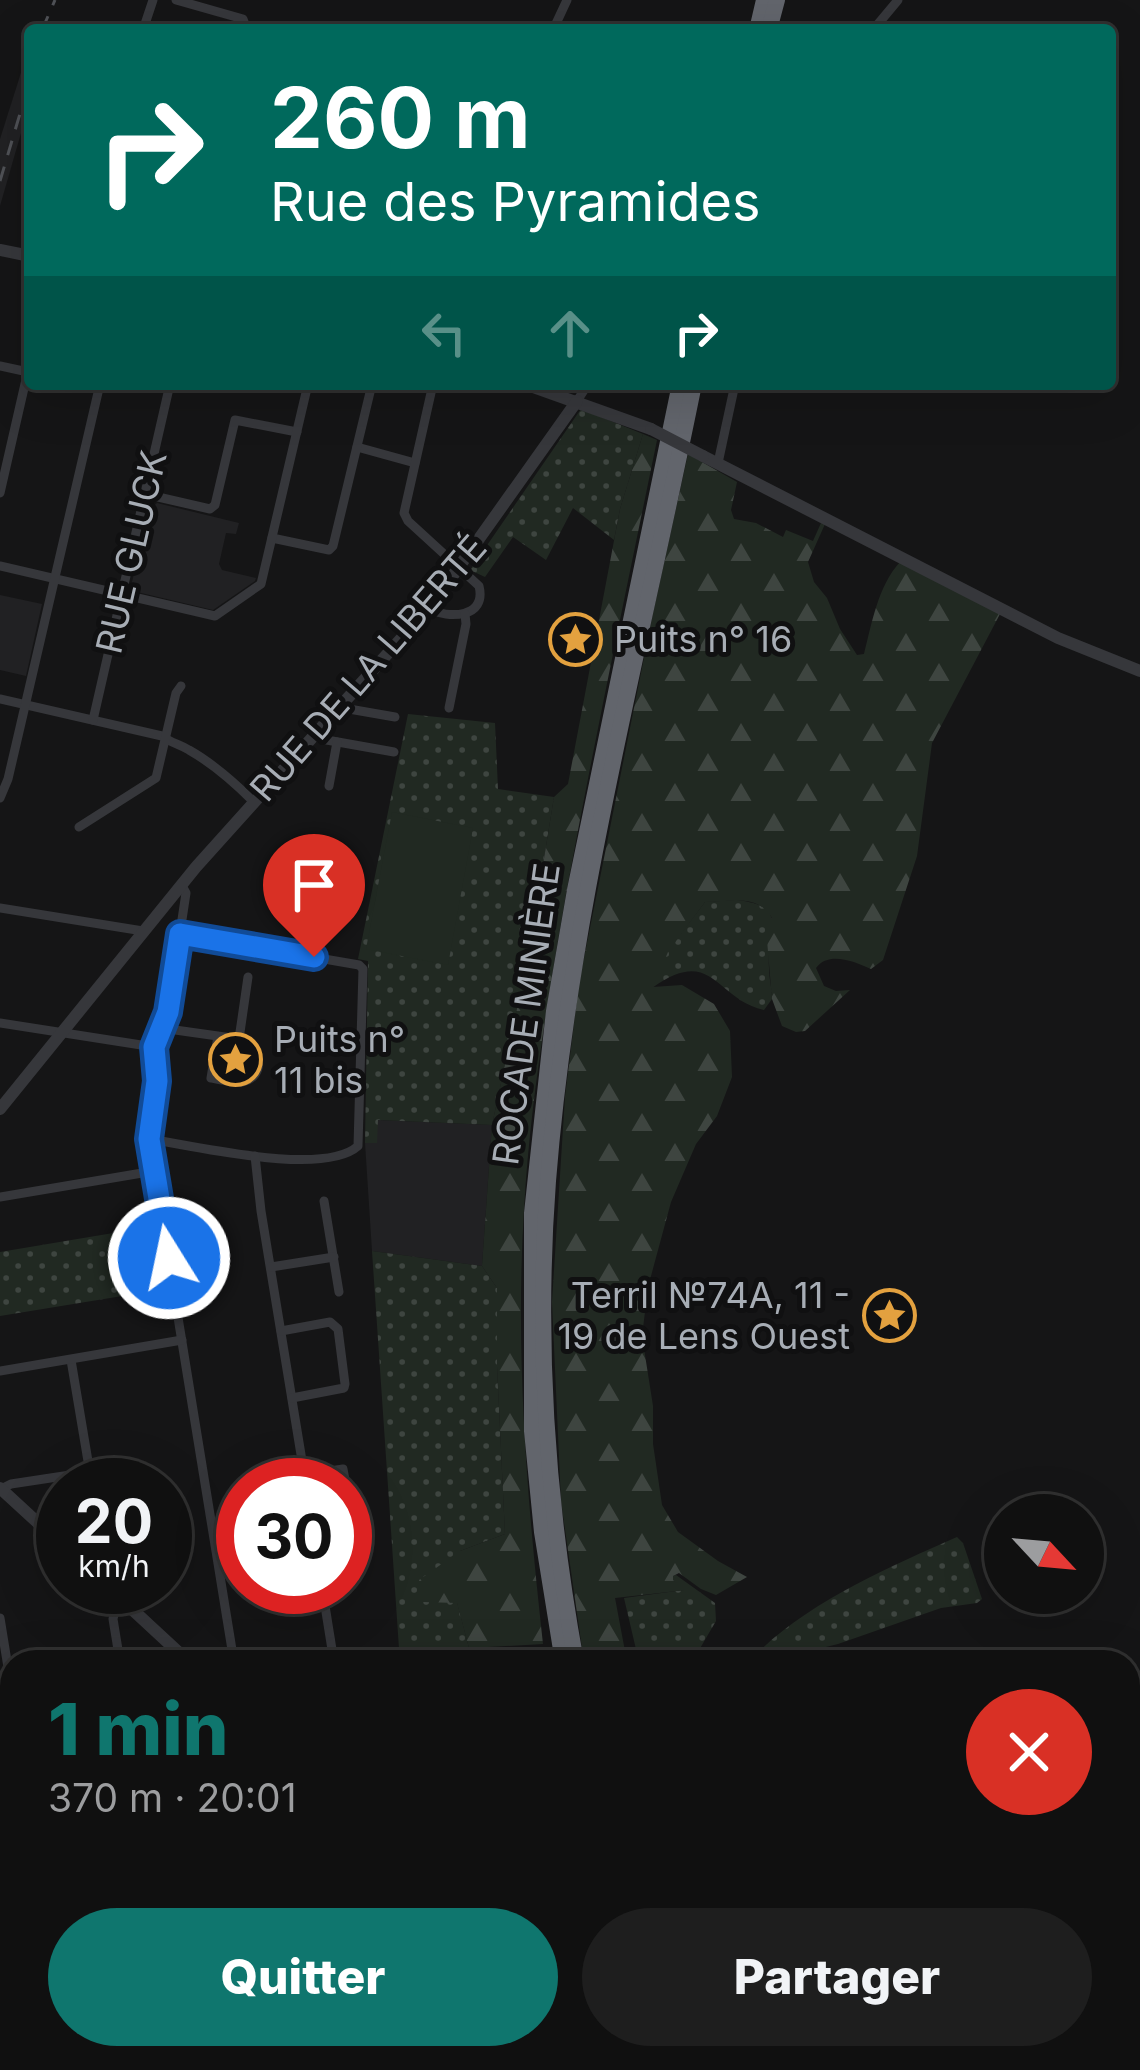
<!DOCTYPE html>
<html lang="fr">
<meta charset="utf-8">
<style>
:root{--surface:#101010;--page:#1e1e1e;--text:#f1f3f6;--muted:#9c9d9f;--line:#303030;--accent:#0f766e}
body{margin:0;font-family:Inter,sans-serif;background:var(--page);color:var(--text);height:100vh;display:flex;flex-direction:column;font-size:45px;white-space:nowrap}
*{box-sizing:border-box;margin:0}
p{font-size:39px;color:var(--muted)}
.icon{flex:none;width:66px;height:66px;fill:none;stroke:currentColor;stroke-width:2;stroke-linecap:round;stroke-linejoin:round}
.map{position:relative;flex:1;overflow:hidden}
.side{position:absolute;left:0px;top:1650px;width:1140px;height:420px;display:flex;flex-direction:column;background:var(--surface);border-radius:36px 36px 0 0;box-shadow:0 12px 48px #0002,0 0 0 3px var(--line)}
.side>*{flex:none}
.banner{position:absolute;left:24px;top:24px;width:1092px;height:366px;border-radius:12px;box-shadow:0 12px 48px #0002,0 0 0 3px var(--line);background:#00695c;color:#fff;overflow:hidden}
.needle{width:78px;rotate:116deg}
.fabs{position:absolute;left:984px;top:1494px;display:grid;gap:24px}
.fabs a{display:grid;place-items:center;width:120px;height:120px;border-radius:50%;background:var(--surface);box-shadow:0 12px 48px #0002,0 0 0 3px var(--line);font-size:60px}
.speed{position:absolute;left:36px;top:1458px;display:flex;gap:24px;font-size:60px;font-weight:700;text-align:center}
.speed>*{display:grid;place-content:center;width:156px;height:156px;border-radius:50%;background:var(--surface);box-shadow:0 12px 48px #0002,0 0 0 3px var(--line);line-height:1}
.speed small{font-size:30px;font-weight:400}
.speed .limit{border:18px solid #d22;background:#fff;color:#111}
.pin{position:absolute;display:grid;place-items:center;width:102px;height:102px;color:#fff;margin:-123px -51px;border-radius:50% 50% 50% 0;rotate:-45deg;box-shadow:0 0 12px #0007}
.pin .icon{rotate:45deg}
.me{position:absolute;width:132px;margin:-66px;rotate:350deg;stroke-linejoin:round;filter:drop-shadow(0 0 9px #0008)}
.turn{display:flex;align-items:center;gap:42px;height:252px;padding:0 48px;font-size:54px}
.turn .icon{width:156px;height:156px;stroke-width:2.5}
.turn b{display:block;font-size:84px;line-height:102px}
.lanes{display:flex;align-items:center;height:114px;padding:0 48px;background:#0003;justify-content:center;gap:60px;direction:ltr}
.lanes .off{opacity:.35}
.round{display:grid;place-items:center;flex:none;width:126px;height:126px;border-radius:63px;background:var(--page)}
.head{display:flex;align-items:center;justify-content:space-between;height:204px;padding:0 48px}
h1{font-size:72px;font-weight:800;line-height:90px;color:var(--accent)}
.action{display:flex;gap:24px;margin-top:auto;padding:24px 48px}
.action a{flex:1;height:138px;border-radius:72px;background:var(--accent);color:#fff;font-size:48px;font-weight:800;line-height:138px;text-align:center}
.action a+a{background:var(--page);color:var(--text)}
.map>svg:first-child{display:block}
</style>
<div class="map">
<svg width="1140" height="2070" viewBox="0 0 1140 2070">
<defs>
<pattern id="grass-dots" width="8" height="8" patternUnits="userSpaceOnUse" patternTransform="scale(3)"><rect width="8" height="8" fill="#212922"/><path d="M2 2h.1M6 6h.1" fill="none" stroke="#3e4540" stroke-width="1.8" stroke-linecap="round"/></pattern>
<pattern id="forest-firs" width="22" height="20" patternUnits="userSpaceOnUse" patternTransform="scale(3)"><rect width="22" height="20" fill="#212922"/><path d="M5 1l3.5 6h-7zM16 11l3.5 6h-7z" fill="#3e4540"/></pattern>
</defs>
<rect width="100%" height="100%" fill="#151516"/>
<g fill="#212123">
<polygon points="30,44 30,102 0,206 0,139"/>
<polygon points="157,503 239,523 236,534 226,533 219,564 222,570 256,578 255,581 213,610 137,592 131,586 150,509"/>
<polygon points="0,595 42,604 26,676 0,670"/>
<polygon points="377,1120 492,1125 482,1266 372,1251 365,1143 377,1142"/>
</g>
<g fill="url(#grass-dots)">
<polygon points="581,409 643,434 620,509 614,540 573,508 546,560 513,537 485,577 470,570"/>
<polygon points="408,714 495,723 498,789 554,797 528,957 492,1125 378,1120 377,1143 365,1143 368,961 358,959"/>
<path d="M736,900C791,906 766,929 769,968C769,979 772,988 772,999L764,1010C715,999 713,944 652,988L667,952L705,902Z"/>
<polygon points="155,1226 165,1289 0,1316 0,1252"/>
<polygon points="372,1251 482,1266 497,1288 497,1366 505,1534 460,1551 457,1602 469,1648 427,1652 399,1648"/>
<path d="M957,1537L963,1543L982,1599L977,1603L941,1608L838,1644L809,1651L783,1662H749C799,1606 889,1567 957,1537Z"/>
<polygon points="676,1575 715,1603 716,1621 692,1662 639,1662 624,1598 684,1590 673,1580 673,1576"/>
<polygon points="357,2058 612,2058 623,2070 359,2070"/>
</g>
<g fill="url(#forest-firs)">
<path d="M643,434L657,440C626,591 594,742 566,894C548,998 530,1103 524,1209C515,1354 527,1500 543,1644L469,1648L457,1603L423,1602L419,1580L460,1551L505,1534L497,1366V1288L482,1266L492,1125L528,957L554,797L568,784L620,509Z"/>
<path d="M688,454L737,482L731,510L734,519L756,523L783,537L786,530L813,541L821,523L825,524L808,562L814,582L827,598L840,629L857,655L864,654C872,623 878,586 900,562L1000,614L932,743L917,856L883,960L871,969C854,961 828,951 816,968L824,986L836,991L850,990L805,1031L796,1032L782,1026L772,999L766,928L772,918C758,893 729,902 705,902L668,952L653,987L682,985L714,1004L730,1031L732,1077L717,1116L696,1144L671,1202L648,1287L642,1336L653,1406V1444L662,1505L678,1532L718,1561L747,1577L716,1595L701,1589L679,1573L673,1576V1580L686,1590L615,1598L627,1662H584L561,1501L552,1302L565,1097L579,983L652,618Z"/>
<polygon points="693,2058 840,2058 851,2070 697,2070"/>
</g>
<polygon fill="#212922" points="392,812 473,828 448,965 366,949"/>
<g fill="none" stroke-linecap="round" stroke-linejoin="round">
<g stroke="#36373b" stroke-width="9">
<polyline points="176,0 243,19 247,30"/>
<polyline points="143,30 153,0"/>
<polyline points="553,30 567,0"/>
<polyline points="873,30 898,0"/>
<polyline points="0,366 28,372"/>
<polyline points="577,401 588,384"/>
<polyline points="357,447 415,463"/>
<polyline points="718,463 735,384"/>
<polyline points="0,493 30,362"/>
<polyline points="145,494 210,509 215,505 235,420 297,432"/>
<polyline points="272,538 329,550 333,546 372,384"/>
<polyline points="0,566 215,616 261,584 308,384"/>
<path d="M428,609C449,619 487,618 479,586L408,521L404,513L433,384"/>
<path d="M0,699L162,736C171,743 179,744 189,750C212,763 235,783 254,802"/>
<polyline points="342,705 349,709 395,717"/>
<polyline points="449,708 466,624 465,614"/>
<polyline points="93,720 170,384"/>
<polyline points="315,735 321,739 394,752"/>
<polyline points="329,786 337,742"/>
<polyline points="0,798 8,779 100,384"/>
<polyline points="79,827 156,778 176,693 181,686"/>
<polyline points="181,884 186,893 168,1012 154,1047 157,1081 149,1139 234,1662"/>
<polyline points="0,908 143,931"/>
<polyline points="0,1023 154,1047"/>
<path d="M161,1028L239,1039C263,1048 266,1077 242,1082C233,1083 220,1080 211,1078L218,1036"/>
<polyline points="239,1039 248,977"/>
<path d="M149,1139C195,1146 324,1177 358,1146L363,969L359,965L180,934"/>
<polyline points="255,1156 261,1211 306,1485"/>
<polyline points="0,1197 154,1171"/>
<polyline points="324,1201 339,1292"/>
<polyline points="271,1267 334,1257"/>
<polyline points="281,1331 330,1322 338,1329 345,1384 344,1388 292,1398"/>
<polyline points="71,1360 92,1485"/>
<polyline points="0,1371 182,1340"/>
<polyline points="304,1475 343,1469 361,1566"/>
<polyline points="1,1489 11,1484 90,1472"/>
<polyline points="322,1587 334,1662"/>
<polyline points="118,1596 113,1619 120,1662"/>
<polyline points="0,1618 12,1692"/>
<polyline points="337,1662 386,1654 393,1662"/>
<polyline points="0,1904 12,1902"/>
<polyline points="0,1955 12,1953"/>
<polyline points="95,2058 96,2070"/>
<polyline points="215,2058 217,2070"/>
<polyline points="298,2058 300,2070"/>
<polyline points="352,2058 353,2070"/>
<polyline points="0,2063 30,2058"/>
<polyline points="100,2070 143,2062"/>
</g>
<g stroke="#36373b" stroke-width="12">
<polyline points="0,250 30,256"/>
<polyline points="525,384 651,429"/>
<polyline points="703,456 1058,638 1140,671"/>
<polyline points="0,1109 196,867 434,602 577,401"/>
<polyline points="0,1488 63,1546"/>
<polyline points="108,1587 189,1662"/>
<polyline points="618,2058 629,2070"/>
</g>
<g stroke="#62656c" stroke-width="16">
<polyline points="757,30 764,0"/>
<polyline points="769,30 777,0"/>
<polyline points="563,1662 542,1532 532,1431 532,1213 554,1011 575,890 680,384"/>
<path d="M576,1662C547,1504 536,1341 548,1181C569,912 641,648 694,384"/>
<polyline points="672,2058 677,2070"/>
<polyline points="686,2058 691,2070"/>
</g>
<g stroke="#4f5156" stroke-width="3" stroke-dasharray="15 12" stroke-linecap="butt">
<polyline points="42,30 55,0"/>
<polyline points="0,181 30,80"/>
</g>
<polyline stroke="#36373b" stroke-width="12" points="651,429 703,456"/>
</g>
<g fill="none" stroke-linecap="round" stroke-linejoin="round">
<defs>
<polyline id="route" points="169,1258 149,1139 157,1081 154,1047 168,1012 180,934 314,957"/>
</defs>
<use href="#route" stroke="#114b97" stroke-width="30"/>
<use href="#route" stroke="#1a73e8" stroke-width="21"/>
</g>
<defs>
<symbol id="sight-ring" viewBox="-11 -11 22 22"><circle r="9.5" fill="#101011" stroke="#e3a13f" stroke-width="1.5"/><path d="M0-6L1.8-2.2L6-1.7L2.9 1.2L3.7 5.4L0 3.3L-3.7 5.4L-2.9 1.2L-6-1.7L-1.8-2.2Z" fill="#e3a13f"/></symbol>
</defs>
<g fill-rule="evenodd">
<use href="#sight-ring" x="546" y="610" width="59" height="59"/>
<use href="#sight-ring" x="206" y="1030" width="59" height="59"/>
<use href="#sight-ring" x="860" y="1286" width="59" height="59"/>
</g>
<g text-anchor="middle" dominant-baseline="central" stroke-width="10" stroke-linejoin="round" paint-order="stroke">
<g font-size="36" fill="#a7adb5" stroke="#101011">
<text transform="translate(131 552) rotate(-77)">RUE GLUCK</text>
<text transform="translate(368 668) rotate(-49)">RUE DE LA LIBERTÉ</text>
<text transform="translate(526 1014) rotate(-82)">ROCADE MINIÈRE</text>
</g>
<g font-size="36" fill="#a7adb5" stroke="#101011" text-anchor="start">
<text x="614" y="639">Puits n° 16</text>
<text x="274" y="1039">Puits n°<tspan x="274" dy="41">11 bis</tspan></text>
<text x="850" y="1295" text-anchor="end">Terril №74A, 11 -<tspan x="850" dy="41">19 de Lens Ouest</tspan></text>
</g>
</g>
</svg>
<div class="fabs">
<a><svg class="needle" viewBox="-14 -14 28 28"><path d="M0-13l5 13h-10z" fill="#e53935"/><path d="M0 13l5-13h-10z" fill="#9c9d9f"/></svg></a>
</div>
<div class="speed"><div>20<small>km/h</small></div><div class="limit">30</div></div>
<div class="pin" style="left:314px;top:957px;background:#d93025"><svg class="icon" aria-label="arrive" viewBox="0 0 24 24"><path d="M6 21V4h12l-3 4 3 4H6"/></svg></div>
<svg class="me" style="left:169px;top:1258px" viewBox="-20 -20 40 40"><circle r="17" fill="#1a73e8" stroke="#fff" stroke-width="3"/><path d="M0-11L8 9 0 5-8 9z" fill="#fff"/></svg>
<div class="banner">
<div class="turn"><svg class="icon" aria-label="right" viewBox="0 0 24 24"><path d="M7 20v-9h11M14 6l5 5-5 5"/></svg><div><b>260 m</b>Rue des Pyramides</div></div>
<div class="lanes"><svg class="icon off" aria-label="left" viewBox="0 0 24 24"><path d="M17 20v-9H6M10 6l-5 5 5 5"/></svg><svg class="icon off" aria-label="ahead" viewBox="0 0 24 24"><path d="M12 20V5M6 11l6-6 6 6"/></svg><svg class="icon" aria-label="right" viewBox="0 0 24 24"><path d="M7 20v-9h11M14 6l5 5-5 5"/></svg></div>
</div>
<section class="side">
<div class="head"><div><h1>1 min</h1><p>370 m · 20:01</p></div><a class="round" style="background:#d93025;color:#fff"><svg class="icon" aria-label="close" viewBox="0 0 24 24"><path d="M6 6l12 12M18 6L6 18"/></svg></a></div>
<div class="action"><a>Quitter</a><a>Partager</a></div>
</section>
</div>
